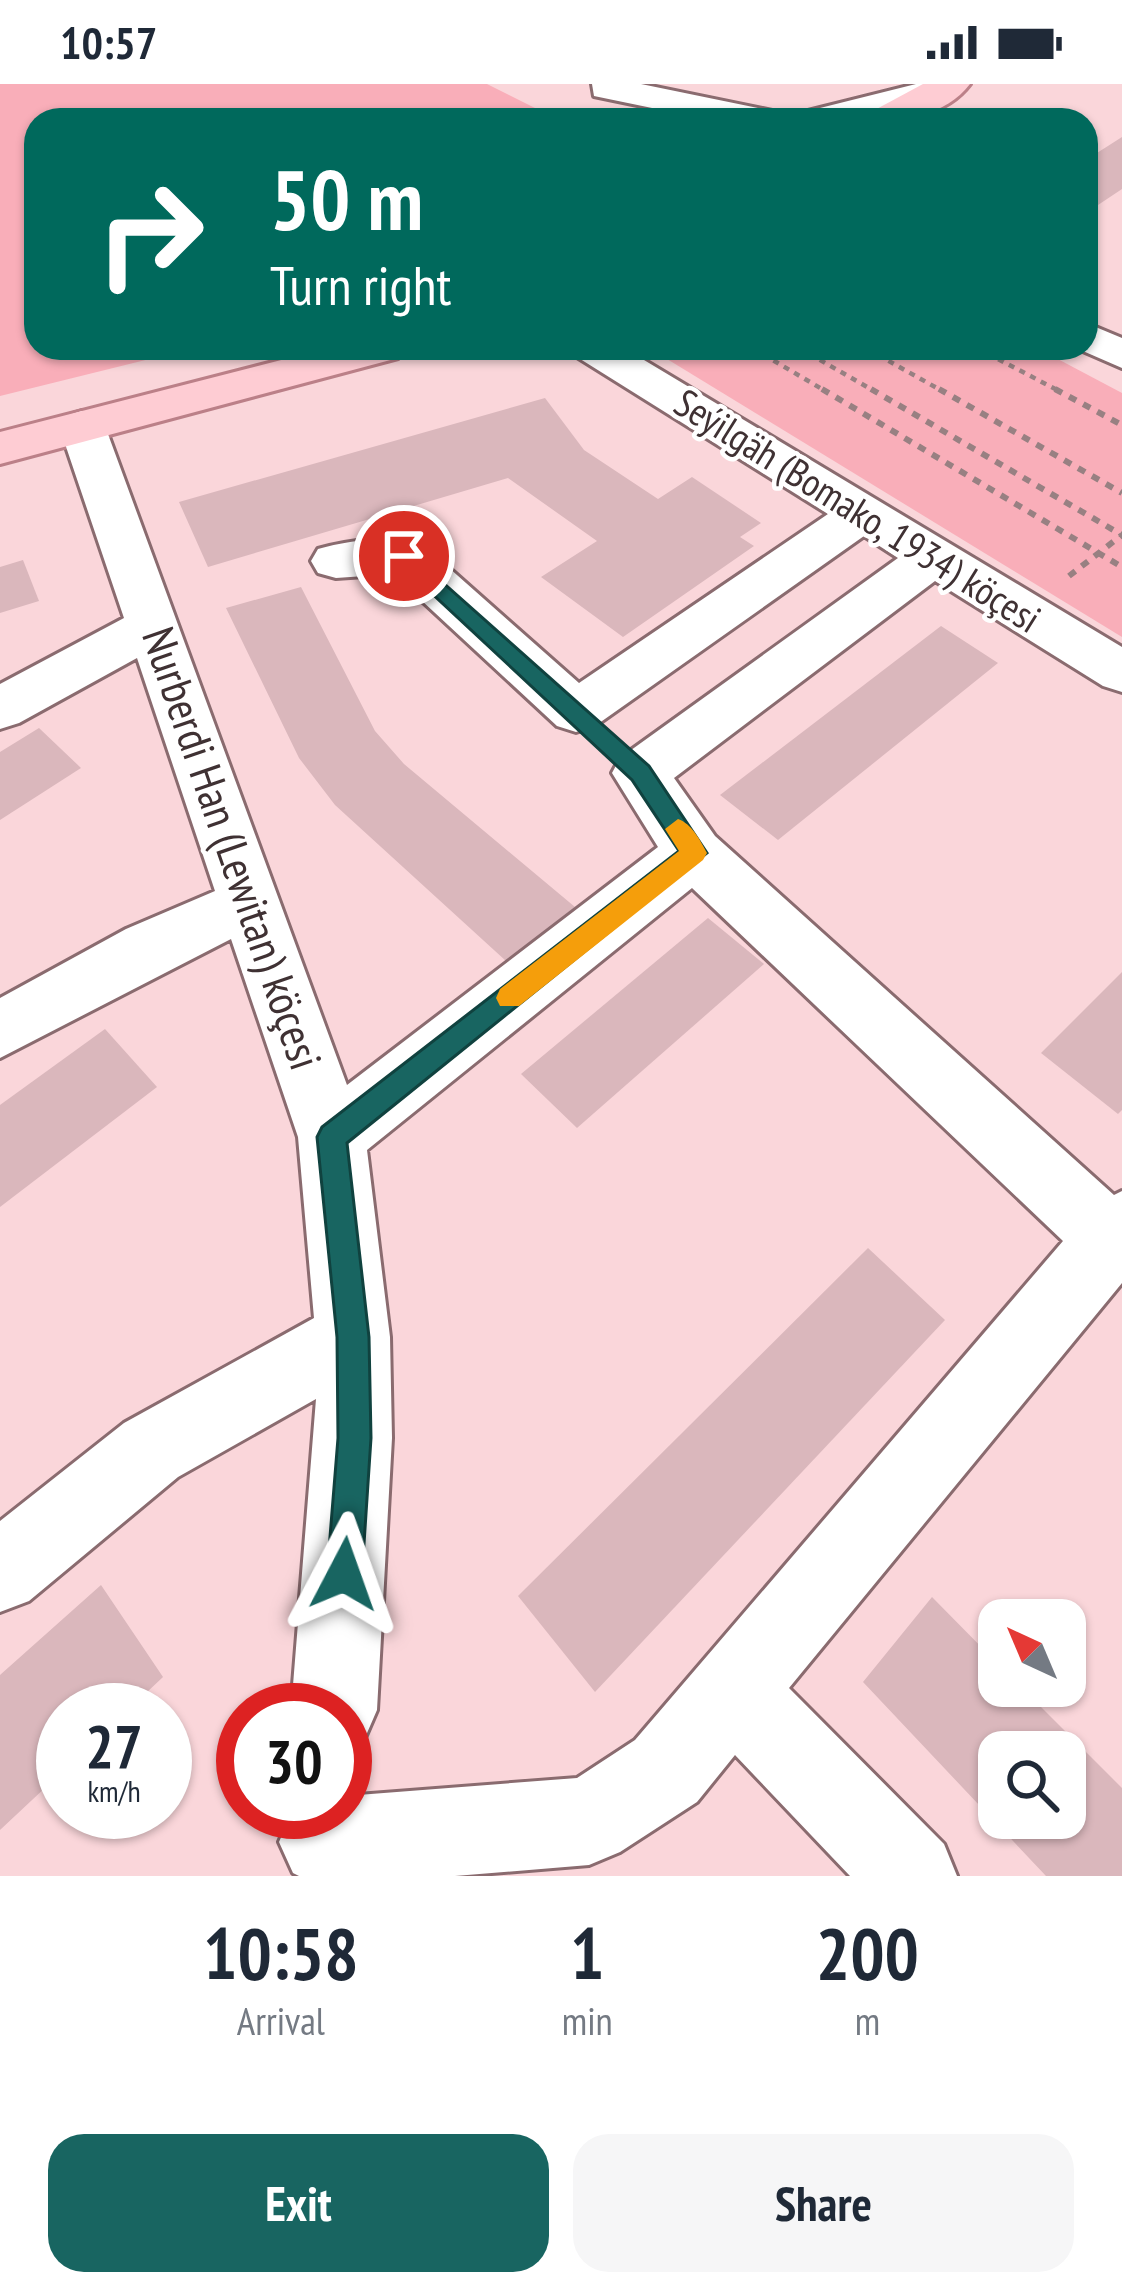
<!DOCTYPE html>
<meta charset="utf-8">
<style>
:root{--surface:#fff;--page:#f6f6f7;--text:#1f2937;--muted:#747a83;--accent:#186561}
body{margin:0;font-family:"PT Sans Narrow",sans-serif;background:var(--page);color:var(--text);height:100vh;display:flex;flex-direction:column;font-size:45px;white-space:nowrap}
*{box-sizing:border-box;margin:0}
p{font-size:39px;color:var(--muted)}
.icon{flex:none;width:66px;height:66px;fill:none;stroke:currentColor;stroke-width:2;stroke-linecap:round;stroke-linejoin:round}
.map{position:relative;height:1792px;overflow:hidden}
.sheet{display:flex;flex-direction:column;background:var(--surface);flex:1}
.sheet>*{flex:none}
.hud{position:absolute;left:24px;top:24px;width:1074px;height:252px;border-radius:36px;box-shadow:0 3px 9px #0004;background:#00695c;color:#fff;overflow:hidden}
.needle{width:78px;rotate:316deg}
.fabs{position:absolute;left:978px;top:1515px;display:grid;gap:24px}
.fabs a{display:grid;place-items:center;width:108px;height:108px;border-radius:24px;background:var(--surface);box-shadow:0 3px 9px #0004;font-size:60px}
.speed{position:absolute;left:36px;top:1599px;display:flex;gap:24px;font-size:60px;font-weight:700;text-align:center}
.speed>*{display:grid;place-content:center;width:156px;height:156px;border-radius:50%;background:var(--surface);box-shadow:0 3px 9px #0004;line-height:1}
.speed small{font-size:30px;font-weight:400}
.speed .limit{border:18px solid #d22;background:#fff;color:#111}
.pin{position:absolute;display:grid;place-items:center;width:102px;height:102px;color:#fff;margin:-51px;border:6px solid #fff;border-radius:50%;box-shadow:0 3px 12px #0007}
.me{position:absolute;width:132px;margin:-66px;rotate:4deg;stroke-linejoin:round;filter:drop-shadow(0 0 9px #0008)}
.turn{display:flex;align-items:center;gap:42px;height:252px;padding:0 48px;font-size:54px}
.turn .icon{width:156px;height:156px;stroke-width:2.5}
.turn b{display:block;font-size:84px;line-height:102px}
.eta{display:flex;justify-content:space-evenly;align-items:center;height:204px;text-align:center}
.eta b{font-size:72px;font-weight:700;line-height:84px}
.button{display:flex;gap:24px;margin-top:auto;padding:24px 48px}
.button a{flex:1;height:138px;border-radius:36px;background:var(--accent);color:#fff;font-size:48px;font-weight:700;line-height:138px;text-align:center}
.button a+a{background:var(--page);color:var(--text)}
.status{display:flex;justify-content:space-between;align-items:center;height:84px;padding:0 60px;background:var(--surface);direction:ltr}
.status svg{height:33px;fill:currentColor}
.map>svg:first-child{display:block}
</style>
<div class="status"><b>10:57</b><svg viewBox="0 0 49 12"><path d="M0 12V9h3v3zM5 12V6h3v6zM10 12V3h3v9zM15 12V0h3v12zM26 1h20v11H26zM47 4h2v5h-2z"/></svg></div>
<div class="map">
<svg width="1122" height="1792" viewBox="0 0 1122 1792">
<rect width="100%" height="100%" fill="#fad6da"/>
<g fill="#f9aeb9">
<polygon points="0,0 487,0 559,36 36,36 36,264 194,264 0,312"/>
<polygon points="649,264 1037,264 1122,309 1122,553"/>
</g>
<g fill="#dab7bc" fill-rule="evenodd">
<polygon points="1122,53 1122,105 1086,129 1086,76"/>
<polygon points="545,314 584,366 658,415 692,393 761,439 740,453 754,462 623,553 541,493 597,457 508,394 208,483 179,418"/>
<polygon points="23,476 39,517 0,529 0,483"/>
<polygon points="301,503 375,647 404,680 575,823 506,877 335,721 299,674 226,524"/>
<polygon points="941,542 998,579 778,756 720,711"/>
<polygon points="39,644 81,684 0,736 0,668"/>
<polygon points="708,834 764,880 577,1044 521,990"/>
<polygon points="1122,888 1122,1026 1118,1030 1041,969"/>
<polygon points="105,945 157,1003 0,1123 0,1021"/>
<polygon points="868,1164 945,1236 595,1608 518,1512"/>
<polygon points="101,1501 163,1593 128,1626 63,1626 63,1687 0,1746 0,1591"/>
<path d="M932,1513L999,1581V1602H1020L1122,1704V1792H1046L863,1598ZM999,1668H1065V1734H999Z"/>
</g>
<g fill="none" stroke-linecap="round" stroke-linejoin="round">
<defs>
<g id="minor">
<polygon points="592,0 641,0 777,28 782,36 710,36 594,12"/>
<polygon points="916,0 958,0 961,4 956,12 861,36 799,36 804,28"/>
<polygon points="1086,239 1122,254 1122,284 1076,264 1086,264"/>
<path d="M571,264H624L1122,563V608L1103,602L935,497L674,694L715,752L1114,1111L1122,1107V1199L789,1604L944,1760L957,1792H850L735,1671L697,1718L620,1768L589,1781L455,1792H299L293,1789L279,1758L292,1728H345V1712L577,1694L635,1656L1063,1157L692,804L367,1066L390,1253L392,1354L377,1626L364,1656L345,1664V1626H291L316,1315L178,1393L29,1517L0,1528V1437L124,1339L314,1234L298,1053L231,855L0,974V914L126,845L215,807L137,574L19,639L0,645V600L124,534L59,342L66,332L82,327L98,332L105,342L347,1001L658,763L612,689L620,674L898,474L864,452L595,642L576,648L557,642L393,490L336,494L318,489L311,477L318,465C350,456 390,451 422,460L579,599L828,430L577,273Z"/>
</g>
<g id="major">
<path d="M923,0H970C945,33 903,36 866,36L871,28Z"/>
<polygon points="328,264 405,264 398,274 0,380 0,348"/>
</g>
</defs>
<use href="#minor" stroke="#8a6b6f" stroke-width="6"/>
<use href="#major" stroke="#bb8088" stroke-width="6"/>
<g stroke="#988082" stroke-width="4.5" stroke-dasharray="6 6" stroke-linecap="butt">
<polyline points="789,264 771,275 827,308"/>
<polyline points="799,264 876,308"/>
<polyline points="977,264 1061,308"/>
<polyline points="878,271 944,308"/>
</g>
<g stroke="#988082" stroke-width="6" stroke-dasharray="8 8" stroke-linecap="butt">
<polyline points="822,305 1122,483"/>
<polyline points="871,305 1122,451"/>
<polyline points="939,305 1122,409"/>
<polyline points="1055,305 1122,341"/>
<polyline points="1069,492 1122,451"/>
</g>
<use href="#minor" fill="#fff" fill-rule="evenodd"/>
<use href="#major" fill="#feccd3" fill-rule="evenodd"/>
</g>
<polygon fill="#186561" stroke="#10423f" stroke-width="3" points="404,464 649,682 707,769 347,1059 369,1253 371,1354 362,1490 357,1503 344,1508 332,1503 327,1490 338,1354 337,1253 317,1053 322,1043 679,767 632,696 397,477 394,472"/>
<path fill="#f59e0b" d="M678,735C692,740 700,756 707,769L703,776L519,922H500L496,914L500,905L679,767L665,745Z"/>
<g text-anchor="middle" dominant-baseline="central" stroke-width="9" stroke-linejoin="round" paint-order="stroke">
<g font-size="39" fill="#3f3133" stroke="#fff">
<text transform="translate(858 426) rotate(32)">Seýilgäh (Bomako, 1934) köçesi</text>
</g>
<g font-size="45" fill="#3f3133" stroke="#fff">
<text transform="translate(233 764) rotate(71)">Nurberdi Han (Lewitan) köçesi</text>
</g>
</g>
</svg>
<div class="fabs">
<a><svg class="needle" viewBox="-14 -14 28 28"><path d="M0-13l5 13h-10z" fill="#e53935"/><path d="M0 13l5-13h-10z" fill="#747a83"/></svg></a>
<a><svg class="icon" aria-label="search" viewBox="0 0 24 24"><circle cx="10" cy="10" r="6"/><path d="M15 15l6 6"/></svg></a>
</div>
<div class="speed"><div>27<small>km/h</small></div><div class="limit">30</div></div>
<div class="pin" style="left:404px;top:472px;background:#d93025"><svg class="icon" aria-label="arrive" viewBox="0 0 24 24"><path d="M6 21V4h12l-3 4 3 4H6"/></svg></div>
<svg class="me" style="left:344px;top:1490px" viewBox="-20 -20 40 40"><path d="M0-17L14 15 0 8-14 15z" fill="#186561" stroke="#fff" stroke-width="4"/></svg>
<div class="hud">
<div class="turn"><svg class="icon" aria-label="right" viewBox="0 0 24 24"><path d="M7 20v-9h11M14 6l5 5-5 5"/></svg><div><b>50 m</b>Turn right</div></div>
</div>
</div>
<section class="sheet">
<div class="eta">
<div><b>10:58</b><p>Arrival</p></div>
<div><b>1</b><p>min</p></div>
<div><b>200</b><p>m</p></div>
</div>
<div class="button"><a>Exit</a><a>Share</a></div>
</section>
